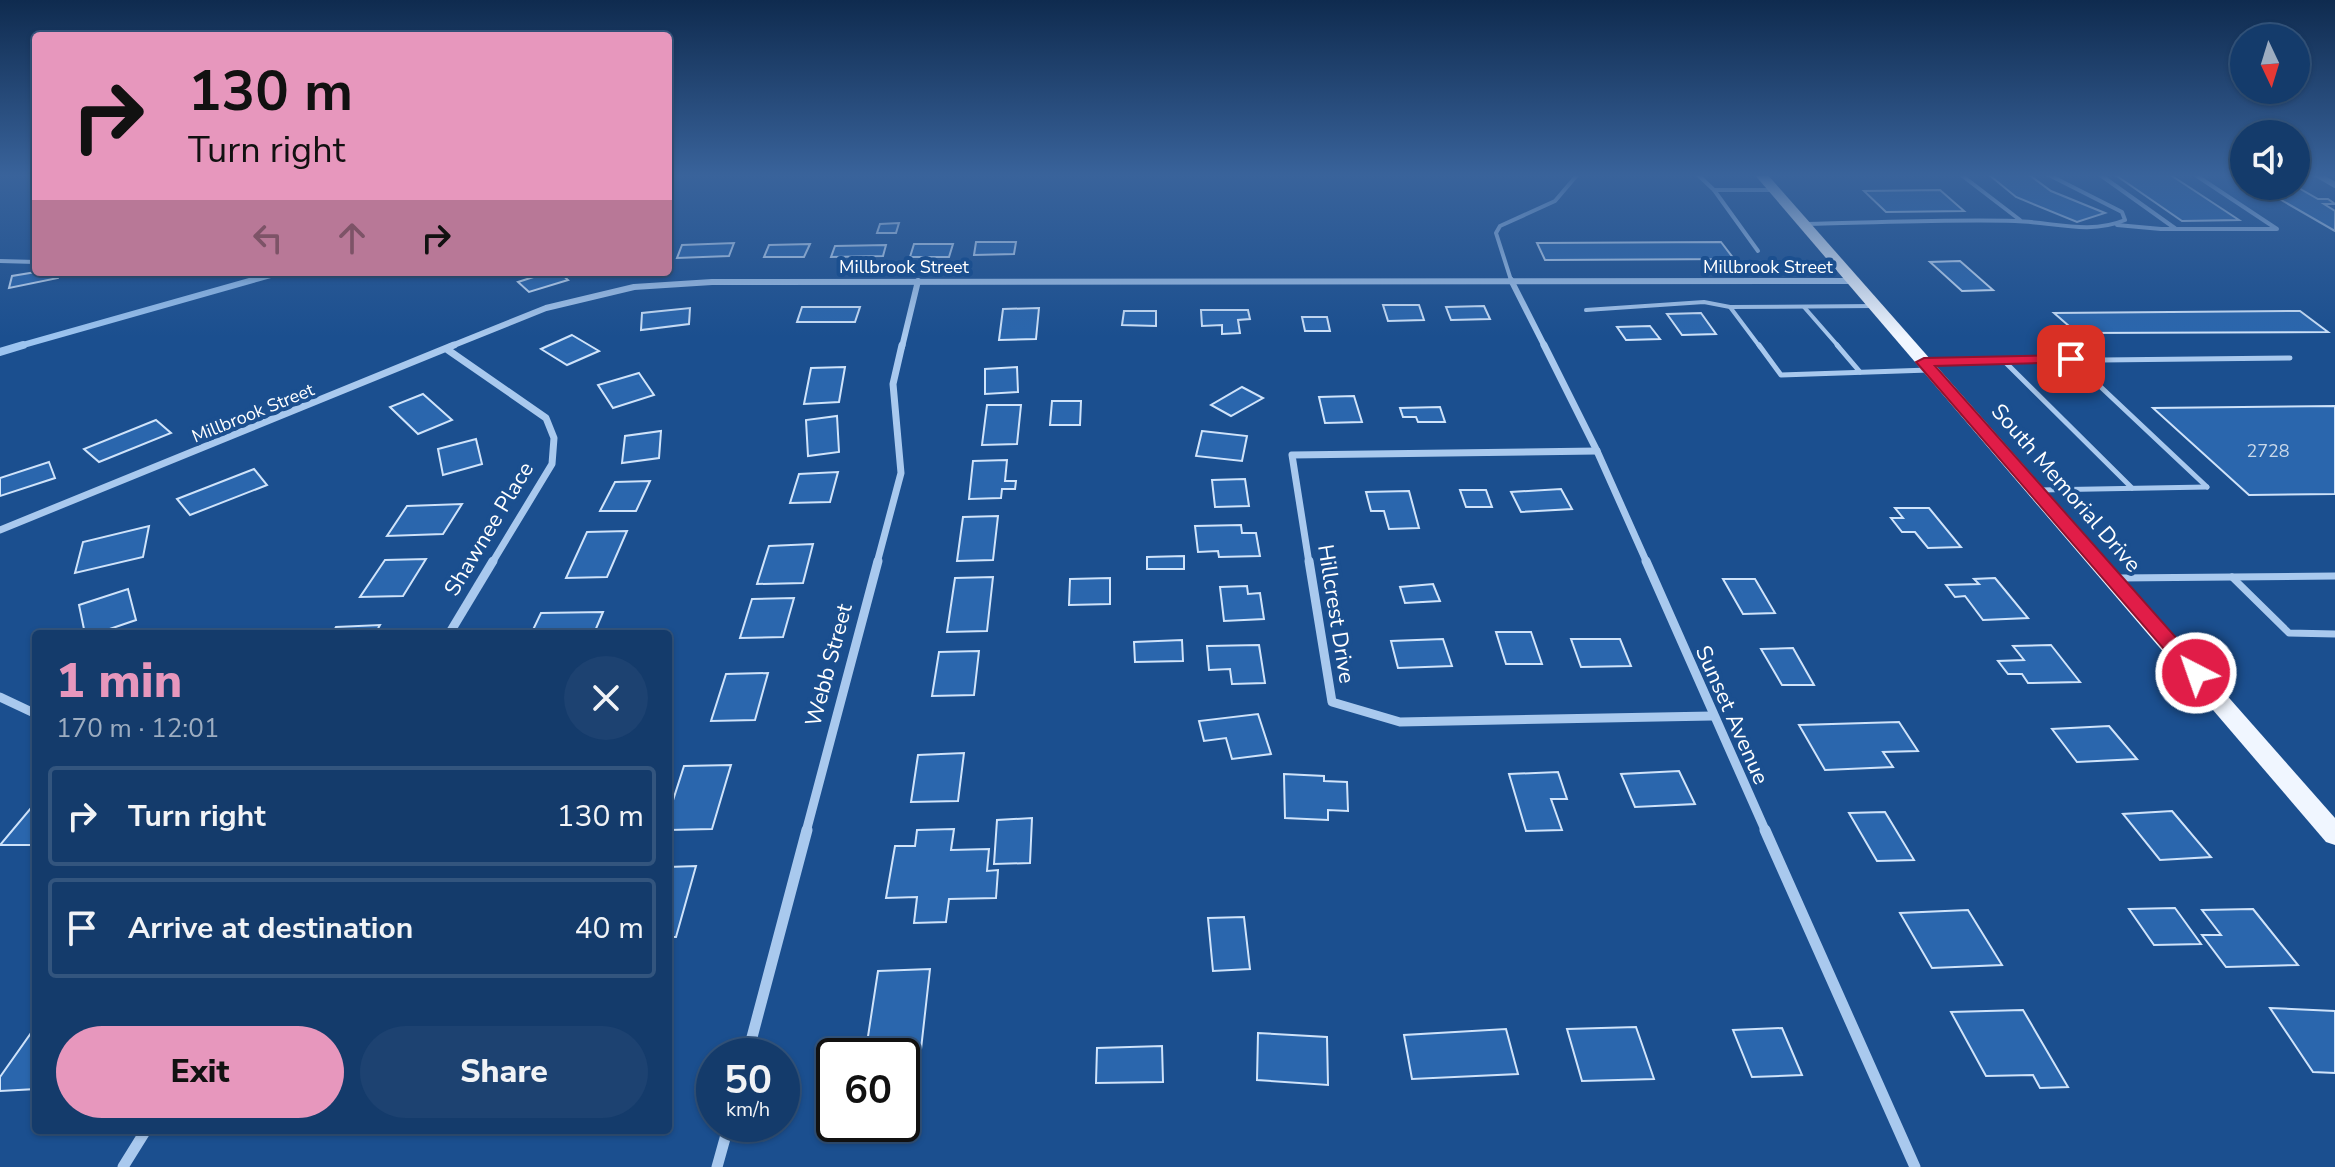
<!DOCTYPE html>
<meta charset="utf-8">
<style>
:root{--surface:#143b6b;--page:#1d4271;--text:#f1f3f6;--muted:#9dadc1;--line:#33557e;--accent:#e797bd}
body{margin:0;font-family:"Nunito Sans",sans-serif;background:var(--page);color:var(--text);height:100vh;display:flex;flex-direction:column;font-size:30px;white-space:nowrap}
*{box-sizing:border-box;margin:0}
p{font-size:26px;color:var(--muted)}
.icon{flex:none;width:44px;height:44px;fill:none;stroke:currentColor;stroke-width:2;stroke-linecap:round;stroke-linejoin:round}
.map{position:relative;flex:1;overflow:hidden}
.drawer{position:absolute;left:32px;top:630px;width:640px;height:504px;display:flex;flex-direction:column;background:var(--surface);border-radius:8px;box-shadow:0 2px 6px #0004,0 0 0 2px var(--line)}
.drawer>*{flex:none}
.top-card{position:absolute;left:32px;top:32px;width:640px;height:244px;border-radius:8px;box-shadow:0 2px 6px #0004,0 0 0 2px var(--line);background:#e797bd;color:#111;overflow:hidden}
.needle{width:52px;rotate:176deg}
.controls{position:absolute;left:2230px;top:24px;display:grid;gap:16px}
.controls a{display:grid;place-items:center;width:80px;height:80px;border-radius:50%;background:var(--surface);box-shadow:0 2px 6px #0004,0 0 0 2px var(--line);font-size:40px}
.speed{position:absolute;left:696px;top:1038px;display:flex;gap:16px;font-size:40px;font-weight:700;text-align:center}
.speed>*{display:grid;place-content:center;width:104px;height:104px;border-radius:50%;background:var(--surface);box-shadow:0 2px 6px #0004,0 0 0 2px var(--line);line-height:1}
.speed small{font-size:20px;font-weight:400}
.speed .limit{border:4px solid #111;border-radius:12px;background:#fff;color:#111}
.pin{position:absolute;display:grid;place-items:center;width:68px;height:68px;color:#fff;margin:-34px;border-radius:16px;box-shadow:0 4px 12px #0006}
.me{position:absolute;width:88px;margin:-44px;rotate:319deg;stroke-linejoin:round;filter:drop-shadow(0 0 6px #0008)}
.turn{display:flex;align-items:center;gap:28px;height:168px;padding:0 24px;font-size:36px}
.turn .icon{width:104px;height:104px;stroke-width:2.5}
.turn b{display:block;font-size:56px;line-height:68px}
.lanes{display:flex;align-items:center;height:76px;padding:0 24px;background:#0003;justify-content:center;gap:40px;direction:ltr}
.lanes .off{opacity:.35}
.round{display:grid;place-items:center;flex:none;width:84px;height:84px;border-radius:42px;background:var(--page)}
.headline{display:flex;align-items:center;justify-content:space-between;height:136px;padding:0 24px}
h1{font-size:48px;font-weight:800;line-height:60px;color:var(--accent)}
.button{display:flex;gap:16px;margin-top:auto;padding:16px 24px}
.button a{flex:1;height:92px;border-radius:48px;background:var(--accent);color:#111;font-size:32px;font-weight:800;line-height:92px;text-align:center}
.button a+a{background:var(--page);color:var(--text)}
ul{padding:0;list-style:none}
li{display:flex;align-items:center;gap:24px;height:100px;margin:0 16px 12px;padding:0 8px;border:4px solid var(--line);border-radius:8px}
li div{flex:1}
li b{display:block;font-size:30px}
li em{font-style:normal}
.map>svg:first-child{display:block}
</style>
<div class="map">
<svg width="2335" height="1167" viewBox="0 0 2335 1167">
<rect width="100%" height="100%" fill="#1b4f8f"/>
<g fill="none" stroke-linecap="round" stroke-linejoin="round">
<polyline stroke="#9cc4f0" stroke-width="6" points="16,347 281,272"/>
<polyline stroke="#9cc4f0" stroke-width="8" points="0,352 23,345"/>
</g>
<g fill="#2a66ad" stroke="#cfe3fa" stroke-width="2">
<polygon points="1988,174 2028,174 2051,191 2105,213 2077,222 2016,197"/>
<polygon points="2114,174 2169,174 2239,220 2182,221"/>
<polygon points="2257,186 2295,186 2318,199 2328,199 2335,204 2324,204 2335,211 2335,231"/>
<polygon points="1940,190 1964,211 1886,212 1864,191"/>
<polygon points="899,223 896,233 877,233 880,224"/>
<polygon points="976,242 1016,242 1014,254 974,255"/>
<polygon points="1721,242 1734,259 1545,260 1537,243"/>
<polygon points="734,243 729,256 677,258 682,245"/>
<polygon points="810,244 804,257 764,257 769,245"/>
<polygon points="914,244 953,244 949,257 910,257"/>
<polygon points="886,245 883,256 831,257 835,246"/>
<polygon points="1960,261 1993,290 1962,291 1930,262"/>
<polygon points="36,272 59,272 58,278 9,288 12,276"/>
<polygon points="549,272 559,272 568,280 529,292 518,282"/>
<polygon points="1383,305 1419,305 1424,320 1388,321"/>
<polygon points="1484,306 1490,319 1451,320 1446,307"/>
<polygon points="802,307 860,307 855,322 797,322"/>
<polygon points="690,308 689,324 641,330 642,313"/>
<polygon points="1039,308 1036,339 999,340 1003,309"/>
<polygon points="1201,310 1248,310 1250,319 1238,320 1240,333 1222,334 1222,325 1202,326"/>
<polygon points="1124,311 1156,311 1156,326 1122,325"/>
<polygon points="2300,311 2328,332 2077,333 2054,313"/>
<polygon points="1701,313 1716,334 1682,335 1667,314"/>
<polygon points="1302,317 1327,317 1330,331 1305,331"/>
<polygon points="1650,326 1660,339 1626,340 1617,327"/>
<polygon points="572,335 599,351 567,365 541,349"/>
<polygon points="845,367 839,402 804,404 811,368"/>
<polygon points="1017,367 1018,392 985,394 985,369"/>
<polygon points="639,373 654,395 613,408 598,385"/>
<polygon points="1242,387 1263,398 1231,416 1211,405"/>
<polygon points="423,394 452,420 418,434 390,407"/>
<polygon points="1354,396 1362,422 1325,423 1319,397"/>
<polygon points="1052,401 1081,401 1080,425 1050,425"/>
<polygon points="987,405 1021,405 1017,444 982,445"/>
<polygon points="2335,406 2335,494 2249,495 2153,408"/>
<polygon points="1440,407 1445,422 1418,422 1416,417 1403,417 1400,408"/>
<polygon points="837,416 839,452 808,456 806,420"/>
<polygon points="156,420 171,433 99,462 84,449"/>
<polygon points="661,431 659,458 622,463 625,436"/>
<polygon points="1202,431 1247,436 1242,461 1196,456"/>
<polygon points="476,439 482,464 443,475 438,449"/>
<polygon points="1007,460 1005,481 1016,481 1015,489 1002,489 1001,498 969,499 973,461"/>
<polygon points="49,462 55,478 0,496 0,478"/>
<polygon points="254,469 267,485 190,515 177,499"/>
<polygon points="838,472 830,502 790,503 799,474"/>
<polygon points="1245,479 1249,506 1215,507 1212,480"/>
<polygon points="650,481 636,511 600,511 615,482"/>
<polygon points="1561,489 1572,509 1521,512 1511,492"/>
<polygon points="1460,490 1486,490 1492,507 1466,507"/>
<polygon points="1409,491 1419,528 1389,529 1384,511 1371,511 1366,492"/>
<polygon points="462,504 443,534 387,536 407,506"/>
<polygon points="1895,508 1929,508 1961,547 1928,548 1915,532 1902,532 1891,518 1903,518"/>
<polygon points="998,516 993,560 957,561 963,517"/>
<polygon points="1241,525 1242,533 1256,533 1260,556 1219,557 1218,551 1198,552 1195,526"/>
<polygon points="149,526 143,557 75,573 83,542"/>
<polygon points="627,531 607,577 566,578 587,532"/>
<polygon points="813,544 803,583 757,584 769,546"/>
<polygon points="1184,556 1184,569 1147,569 1147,557"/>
<polygon points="426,559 403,596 360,597 385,560"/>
<polygon points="993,577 987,631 947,632 955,578"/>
<polygon points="1110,578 1110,604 1069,605 1070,579"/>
<polygon points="1995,578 2028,618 1983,620 1965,596 1955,597 1946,585 1979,584 1974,579"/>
<polygon points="1723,579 1755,579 1775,613 1743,614"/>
<polygon points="1433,584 1440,601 1405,603 1400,587"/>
<polygon points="1247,586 1248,594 1260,593 1264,619 1224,621 1220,587"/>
<polygon points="128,589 136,620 95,634 85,634 79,605"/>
<polygon points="794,598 783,637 740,638 752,599"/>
<polygon points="603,612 595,631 579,631 577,634 531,634 541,613"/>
<polygon points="380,625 375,634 332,634 336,627"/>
<polygon points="1496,632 1531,632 1542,664 1506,664"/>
<polygon points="1443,639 1452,666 1398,668 1391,641"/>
<polygon points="1571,639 1620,639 1631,666 1581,667"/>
<polygon points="1182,640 1183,661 1135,662 1134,642"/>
<polygon points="1259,645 1265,683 1232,684 1230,669 1209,670 1207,646"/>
<polygon points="2051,645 2080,682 2028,683 2022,674 2008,674 1998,661 2024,660 2013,646"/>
<polygon points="1793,648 1814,685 1782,685 1761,649"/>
<polygon points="979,651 974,695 932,696 939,652"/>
<polygon points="768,673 755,720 711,721 726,674"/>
<polygon points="1258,714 1271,754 1232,759 1226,738 1204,741 1199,721"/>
<polygon points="1899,722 1918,751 1883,752 1893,767 1825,770 1799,725"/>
<polygon points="2109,726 2137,759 2077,762 2052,729"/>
<polygon points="964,753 958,801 911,802 918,755"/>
<polygon points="731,765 712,829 668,830 668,816 684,766"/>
<polygon points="1679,771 1695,804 1635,807 1621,774"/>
<polygon points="1558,772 1567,799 1551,799 1562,830 1526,831 1509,774"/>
<polygon points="1284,774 1324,776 1324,781 1347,782 1348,811 1328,810 1328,820 1285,818"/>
<polygon points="31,808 36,808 36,845 0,845"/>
<polygon points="2172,811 2211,857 2160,860 2123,814"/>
<polygon points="1885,812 1914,860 1877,861 1849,813"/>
<polygon points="1032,818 1030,863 994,864 997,820"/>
<polygon points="954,829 951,850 989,849 987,871 998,870 996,898 949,899 946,922 914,923 917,897 886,898 895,846 915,846 917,830"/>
<polygon points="696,866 676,937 668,937 668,867"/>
<polygon points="2175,908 2201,944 2154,945 2129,909"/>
<polygon points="2253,909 2298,965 2226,967 2202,935 2221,935 2202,910"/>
<polygon points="1968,910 2002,965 1932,968 1900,913"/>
<polygon points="1244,917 1250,969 1213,971 1208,918"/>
<polygon points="930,969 919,1067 902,1067 902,1056 865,1056 878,971"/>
<polygon points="2270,1008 2335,1011 2335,1073 2313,1072"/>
<polygon points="2023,1010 2068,1087 2040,1088 2033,1075 1986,1076 1951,1012"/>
<polygon points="36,1026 36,1089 0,1091 0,1077"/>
<polygon points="1636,1027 1654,1079 1582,1081 1567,1029"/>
<polygon points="1782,1028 1802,1075 1752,1077 1733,1030"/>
<polygon points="1506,1029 1518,1074 1412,1079 1404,1035"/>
<polygon points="1258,1033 1327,1037 1328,1085 1257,1080"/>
<polygon points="1162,1046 1163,1082 1096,1083 1097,1048"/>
</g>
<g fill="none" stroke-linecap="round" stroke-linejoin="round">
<g stroke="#a9c9ee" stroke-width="4">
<polyline points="1697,174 1714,190 1758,251"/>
<polyline points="1960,174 2020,220"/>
<polyline points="2099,174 2176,229"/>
<polyline points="1714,190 1774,190"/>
<path d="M1804,224C1874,223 1945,219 2015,221C2053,222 2089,235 2125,220L2122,212L2047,174"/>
<polyline points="2117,225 2161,229 2277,229 2194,174"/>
<polyline points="0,261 36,262"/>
<polyline points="1511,280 1496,233 1500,226 1555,201 1578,174"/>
<polyline points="1804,307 1839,347"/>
<polyline points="1586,310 1704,302 1730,307"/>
<polyline points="1760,347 1730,307 1875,306"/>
</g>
<g stroke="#a9c9ee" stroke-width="5">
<polyline points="1759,345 1781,375 1929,370"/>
<polyline points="1837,345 1860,372"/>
<polyline points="2071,359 2207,487"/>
<polyline points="2004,361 2132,488"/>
<polyline points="1927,362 2290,358"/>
<polyline points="2039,490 2207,487"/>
</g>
<g stroke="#a9c9ee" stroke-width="7">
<polyline points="2232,577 2289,633 2335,634"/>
<polyline points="2119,578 2335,576"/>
</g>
<g stroke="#a9c9ee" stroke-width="6">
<polyline points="2316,174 2335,185"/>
<polyline points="1511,280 1545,347"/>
<polyline points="449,347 546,308 634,287 712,282 1854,281"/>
<polyline points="902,347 918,281"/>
</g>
<g stroke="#a9c9ee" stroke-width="7">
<polyline points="1544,345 1597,451 1647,563"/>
<polyline points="448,350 546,418 554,438 552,464 492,563"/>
<polyline points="0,530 454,345"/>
<polyline points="877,563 901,473 893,384 902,345"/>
<polyline points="1309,563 1292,455 1597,451"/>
</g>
<g stroke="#a9c9ee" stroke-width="9">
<polyline points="1309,561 1332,702 1400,722 1712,716"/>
<polyline points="1646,561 1766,832"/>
<polyline points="449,634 493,561"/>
<polyline points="0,697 36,714"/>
<polyline points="806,832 878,561"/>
</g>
<g stroke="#a9c9ee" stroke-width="11">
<polyline points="1765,830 1915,1167"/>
<polyline points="747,1056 807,830"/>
<polyline points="123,1167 146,1130"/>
<polyline points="717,1167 729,1124"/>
</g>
<polygon fill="#f0f6ff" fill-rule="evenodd" points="1754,174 1767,174 2335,818 2335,845 2326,842"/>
</g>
<linearGradient id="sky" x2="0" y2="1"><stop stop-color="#0f2b4f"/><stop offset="0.52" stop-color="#39639b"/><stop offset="1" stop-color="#39639b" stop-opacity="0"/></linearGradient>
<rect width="2335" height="337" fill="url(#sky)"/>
<polygon fill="#e11d48" stroke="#92132f" stroke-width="2" points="2071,355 2076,356 2076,362 1935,366 2203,668 2206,673 2203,678 2189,678 1916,362 1924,358"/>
<g text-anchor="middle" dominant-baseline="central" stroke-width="8" stroke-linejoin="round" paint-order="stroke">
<g font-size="18" fill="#fff" stroke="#1b4f8f">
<text x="904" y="267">Millbrook Street</text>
<text x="1768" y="267">Millbrook Street</text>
<text transform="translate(253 413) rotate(-22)">Millbrook Street</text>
</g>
<g font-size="18" fill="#cad9ea">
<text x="2268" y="451">2728</text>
</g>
<g font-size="22" fill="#fff" stroke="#1b4f8f">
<text transform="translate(2066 488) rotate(49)">South Memorial Drive</text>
<text transform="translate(489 529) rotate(-59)">Shawnee Place</text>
<text transform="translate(1336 614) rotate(81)">Hillcrest Drive</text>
<text transform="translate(829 665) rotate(-75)">Webb Street</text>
<text transform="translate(1732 715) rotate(66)">Sunset Avenue</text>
</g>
</g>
</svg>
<div class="controls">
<a><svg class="needle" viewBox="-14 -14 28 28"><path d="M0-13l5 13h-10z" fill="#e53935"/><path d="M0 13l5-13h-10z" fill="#9dadc1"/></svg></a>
<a><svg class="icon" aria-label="sound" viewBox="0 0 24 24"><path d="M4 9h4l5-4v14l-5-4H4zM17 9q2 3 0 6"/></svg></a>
</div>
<div class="speed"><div>50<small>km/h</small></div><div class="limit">60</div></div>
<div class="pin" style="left:2071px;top:359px;background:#d93025"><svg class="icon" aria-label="arrive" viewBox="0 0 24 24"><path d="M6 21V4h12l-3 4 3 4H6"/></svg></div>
<svg class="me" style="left:2196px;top:673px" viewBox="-20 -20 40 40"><circle r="17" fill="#e11d48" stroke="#fff" stroke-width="3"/><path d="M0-11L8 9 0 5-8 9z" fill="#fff"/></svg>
<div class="top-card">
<div class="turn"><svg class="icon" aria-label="right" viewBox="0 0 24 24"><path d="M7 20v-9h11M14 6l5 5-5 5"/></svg><div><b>130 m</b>Turn right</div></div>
<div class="lanes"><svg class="icon off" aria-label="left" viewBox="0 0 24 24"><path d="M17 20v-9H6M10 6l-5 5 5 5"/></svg><svg class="icon off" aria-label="ahead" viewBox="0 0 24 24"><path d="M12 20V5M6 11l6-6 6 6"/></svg><svg class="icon" aria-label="right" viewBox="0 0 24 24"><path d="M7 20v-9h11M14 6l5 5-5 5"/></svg></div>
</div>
<section class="drawer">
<div class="headline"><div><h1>1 min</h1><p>170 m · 12:01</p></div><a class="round"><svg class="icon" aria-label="close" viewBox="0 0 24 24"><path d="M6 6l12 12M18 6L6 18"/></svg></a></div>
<ul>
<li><svg class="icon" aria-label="right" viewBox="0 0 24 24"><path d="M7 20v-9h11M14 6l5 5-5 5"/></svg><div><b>Turn right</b></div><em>130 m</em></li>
<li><svg class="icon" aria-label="arrive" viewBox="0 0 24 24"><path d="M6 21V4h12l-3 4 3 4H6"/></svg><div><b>Arrive at destination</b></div><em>40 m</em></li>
</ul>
<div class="button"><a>Exit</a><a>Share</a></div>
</section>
</div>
